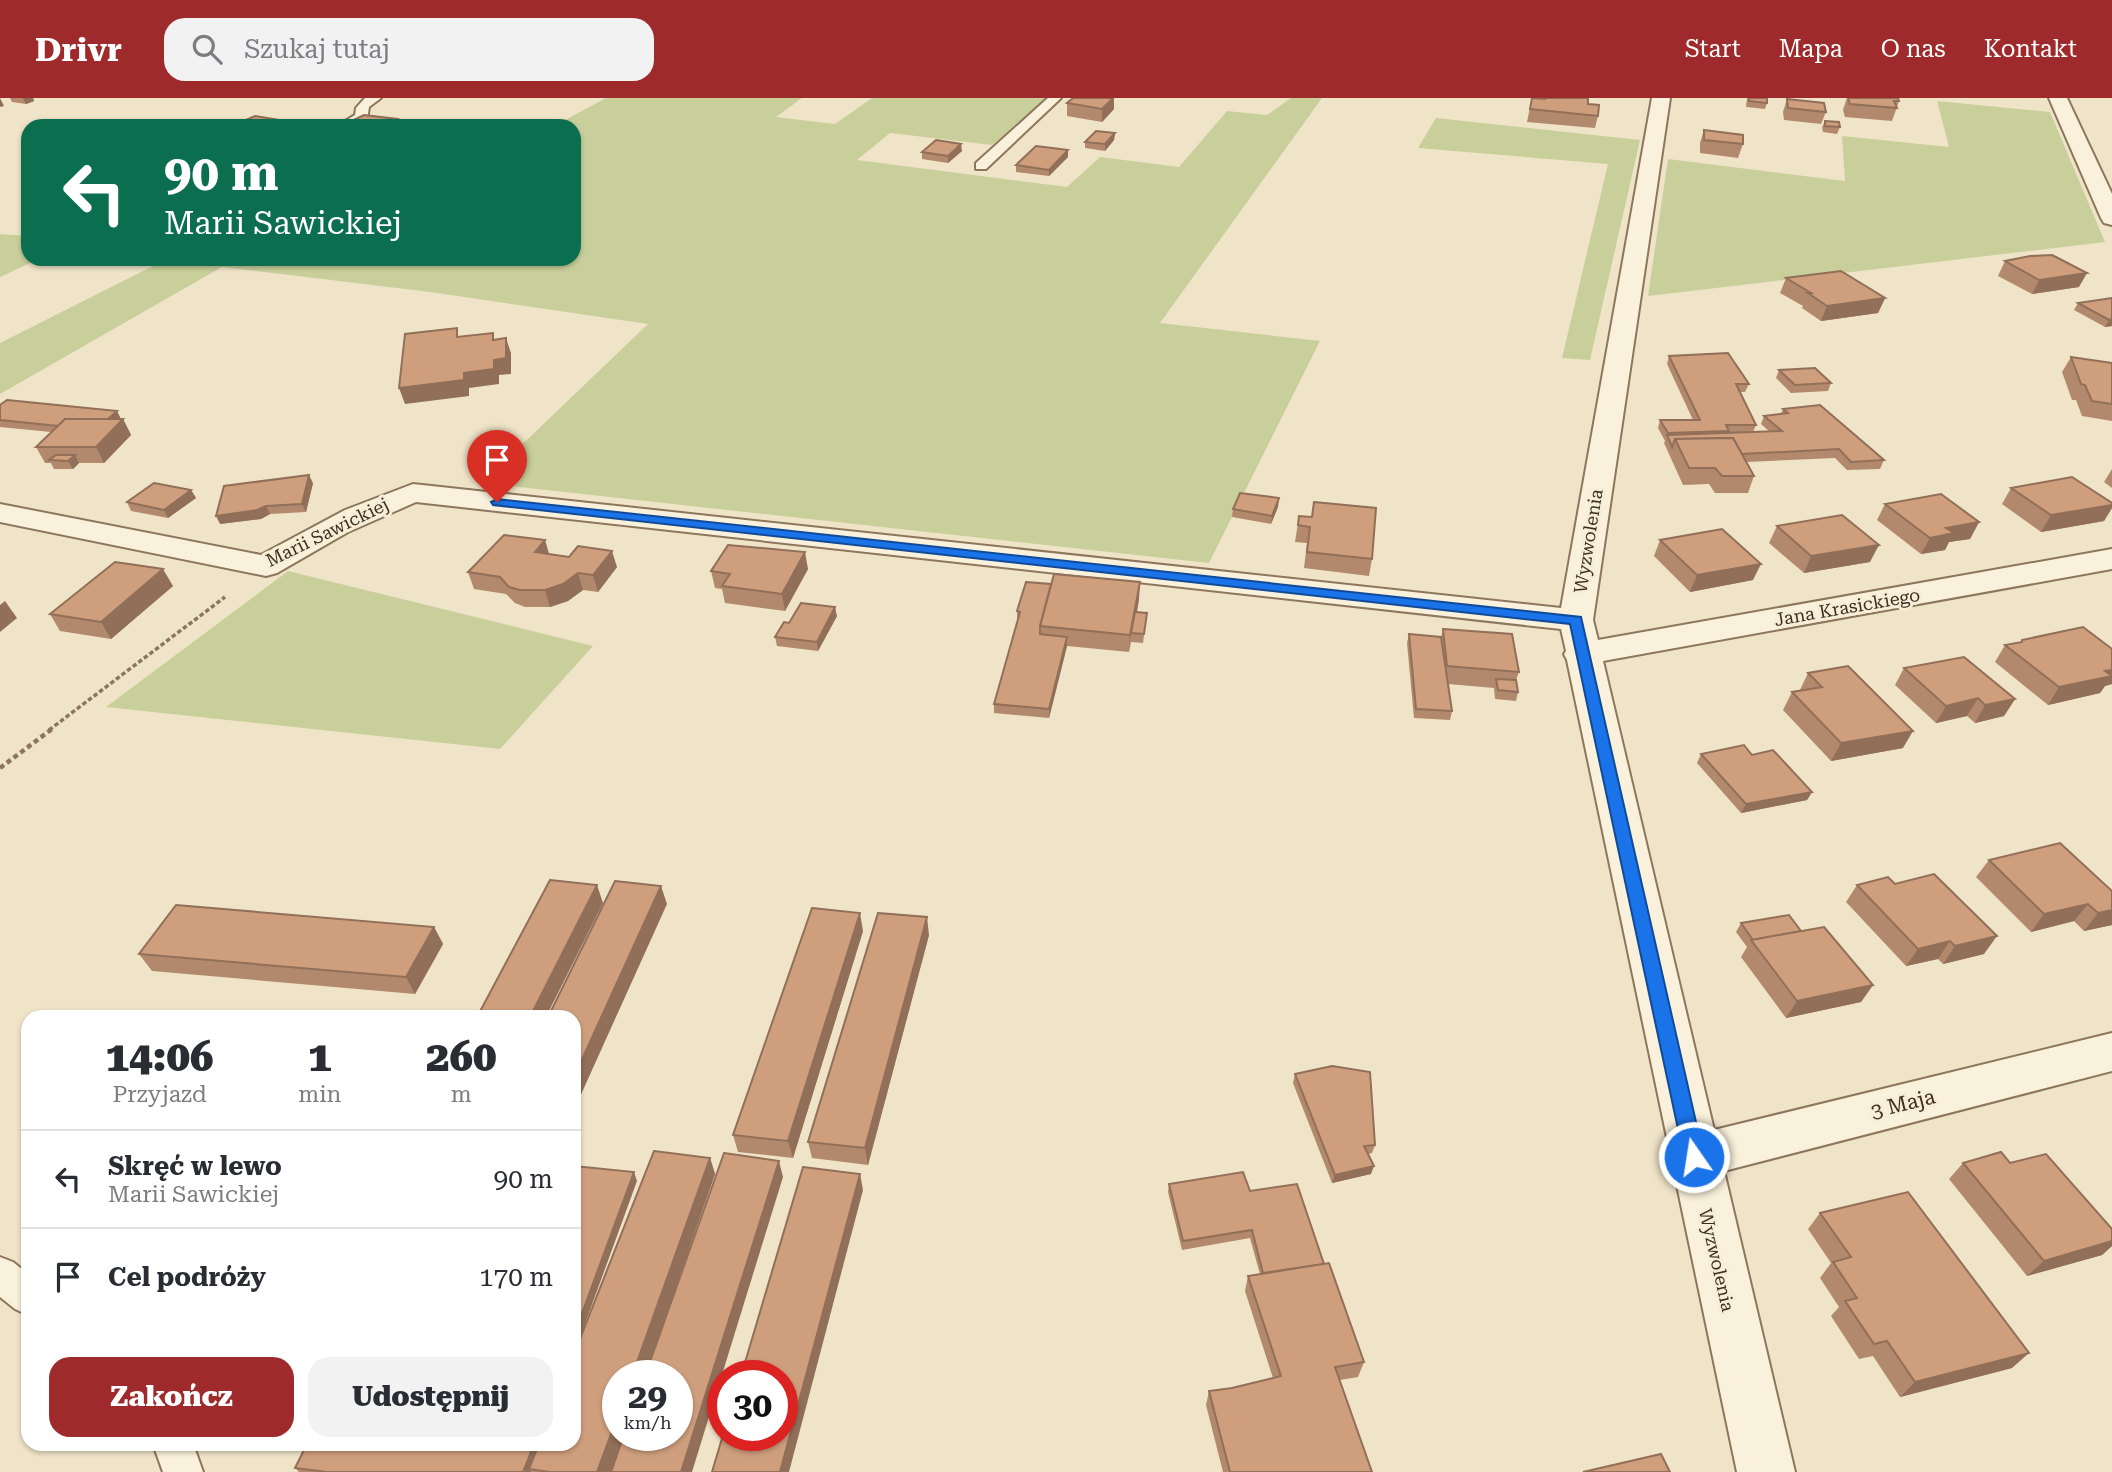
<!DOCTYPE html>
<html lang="pl">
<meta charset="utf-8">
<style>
:root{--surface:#fff;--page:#f2f2f3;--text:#2b2b33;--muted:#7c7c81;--line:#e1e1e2;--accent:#9e2a2b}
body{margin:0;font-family:"Roboto Serif",serif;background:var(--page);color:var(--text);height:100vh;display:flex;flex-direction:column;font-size:26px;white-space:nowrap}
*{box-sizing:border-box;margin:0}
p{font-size:23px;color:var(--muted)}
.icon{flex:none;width:38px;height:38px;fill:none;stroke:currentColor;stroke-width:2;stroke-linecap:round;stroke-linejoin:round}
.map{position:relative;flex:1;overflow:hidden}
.panel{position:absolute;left:21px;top:912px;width:560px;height:441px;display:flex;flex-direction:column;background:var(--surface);border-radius:21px;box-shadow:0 2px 5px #0004}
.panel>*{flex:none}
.top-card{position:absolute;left:21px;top:21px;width:560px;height:147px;border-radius:21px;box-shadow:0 2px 5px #0004;background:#0b6e4f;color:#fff;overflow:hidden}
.speed{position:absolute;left:602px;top:1262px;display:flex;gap:14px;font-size:35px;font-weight:700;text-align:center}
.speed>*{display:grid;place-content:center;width:91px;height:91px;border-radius:50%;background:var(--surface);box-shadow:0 2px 5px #0004;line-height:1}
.speed small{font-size:18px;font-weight:400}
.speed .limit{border:10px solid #d22;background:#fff;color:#111}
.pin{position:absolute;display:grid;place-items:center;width:60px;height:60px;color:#fff;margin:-72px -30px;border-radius:50% 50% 50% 0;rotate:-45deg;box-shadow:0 0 7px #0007}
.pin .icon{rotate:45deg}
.me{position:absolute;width:77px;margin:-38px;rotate:347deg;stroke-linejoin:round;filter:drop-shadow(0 0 5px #0008)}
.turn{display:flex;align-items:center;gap:24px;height:147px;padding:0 28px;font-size:32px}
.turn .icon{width:91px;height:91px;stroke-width:2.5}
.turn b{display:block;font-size:49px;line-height:60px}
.eta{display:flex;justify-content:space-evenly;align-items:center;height:119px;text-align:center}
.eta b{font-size:42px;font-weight:800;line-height:49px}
.button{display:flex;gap:14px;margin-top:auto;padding:14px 28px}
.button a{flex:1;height:80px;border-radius:21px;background:var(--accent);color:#fff;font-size:28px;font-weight:800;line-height:80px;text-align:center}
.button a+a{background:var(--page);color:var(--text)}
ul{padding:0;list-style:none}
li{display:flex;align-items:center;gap:21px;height:98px;padding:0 28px;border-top:2px solid var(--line)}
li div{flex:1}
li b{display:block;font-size:26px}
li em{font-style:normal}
header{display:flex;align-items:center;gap:42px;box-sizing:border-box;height:98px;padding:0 35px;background:var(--accent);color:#fff}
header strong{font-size:33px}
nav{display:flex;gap:38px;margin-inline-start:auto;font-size:24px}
.search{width:490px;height:63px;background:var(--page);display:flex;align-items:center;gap:18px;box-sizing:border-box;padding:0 24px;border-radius:21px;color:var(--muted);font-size:26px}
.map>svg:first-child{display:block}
</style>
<header>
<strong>Drivr</strong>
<div class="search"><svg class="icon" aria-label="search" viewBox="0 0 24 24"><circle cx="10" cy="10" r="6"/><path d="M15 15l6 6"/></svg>Szukaj tutaj</div>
<nav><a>Start</a><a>Mapa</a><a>O nas</a><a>Kontakt</a></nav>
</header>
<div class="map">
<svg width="2112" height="1374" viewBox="0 0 2112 1374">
<rect width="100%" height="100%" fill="#f0e4c8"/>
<g fill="#c9cf9b">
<polygon points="606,0 802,0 776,19 835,26 872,0 1054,0 992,47 890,35 857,62 1067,89 1100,59 1179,69 1227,13 1267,17 1291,0 1322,0 1160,225 1320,243 1209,465 482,385 648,226 430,194 222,169 0,296 0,245 167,161 574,161 574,28 554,28"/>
<polygon points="1937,3 2050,14 2105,144 1648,198 1668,61 1845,83 1842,38 1949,49"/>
<polygon points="1436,20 1640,42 1590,262 1562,260 1608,66 1418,50"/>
<polygon points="0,136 28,138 28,161 39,161 0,179"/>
<polygon points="288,473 593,548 500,651 106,609"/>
</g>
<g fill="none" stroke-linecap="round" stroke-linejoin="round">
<defs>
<g id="service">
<polygon points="365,0 381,0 369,9 367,22 354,28 337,28 355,17 356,10"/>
<polygon points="1048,0 1061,0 986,71 976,71 976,65"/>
<polygon points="0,1159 13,1164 28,1176 28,1217 15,1211 0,1199"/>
<polygon points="153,1346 193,1346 203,1374 163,1374"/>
</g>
<g id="minor">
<polygon points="1652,0 1670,0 1593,522 1598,542 2112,451 2112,471 1603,563 1714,1032 2112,935 2112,973 1724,1073 1795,1374 1737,1374 1567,562 1564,556 1566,553 1561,531 416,404 348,434 277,475 266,478 0,424 0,406 261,457 345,412 413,386 1561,510"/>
<polygon points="2049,0 2067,0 2112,96 2112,127 2104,125 2101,120"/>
</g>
</defs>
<use href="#service" stroke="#8d765c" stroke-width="4"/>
<use href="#minor" stroke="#8d765c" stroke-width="4"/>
<polyline stroke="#8d765c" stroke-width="3.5" stroke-dasharray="4.5 2.5" stroke-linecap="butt" points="49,632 225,499"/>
<polyline stroke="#8d765c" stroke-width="4.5" stroke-dasharray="5 3.5" stroke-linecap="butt" points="0,670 52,631"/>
<use href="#service" fill="#faf1dc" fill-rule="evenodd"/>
<use href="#minor" fill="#faf1dc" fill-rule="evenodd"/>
</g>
<g fill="#b2896c">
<polygon points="10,0 33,0 34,3 26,6 12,4"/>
<polygon points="1532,0 1544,1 1545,0 1588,6 1598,18 1595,30 1527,24"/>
<polygon points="1747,0 1767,5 1765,11 1746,9"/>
<polygon points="1847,0 1898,0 1899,3 1892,23 1845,19 1843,12"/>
<polygon points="1787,1 1826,14 1821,26 1784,22 1783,14"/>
<polygon points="1067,5 1114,11 1102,24 1067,18"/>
<polygon points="1825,23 1840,29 1837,36 1823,34 1822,29"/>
<polygon points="1704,32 1743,46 1738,60 1700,55 1700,45"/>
<polygon points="1115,35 1114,42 1105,53 1085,50 1085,44"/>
<polygon points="1068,52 1068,59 1049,78 1016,74 1016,67"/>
<polygon points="962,53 948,65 922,61 922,54"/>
<polygon points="2005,163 2079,189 2032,196 1998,178"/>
<polygon points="1786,180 1885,200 1878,215 1821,223 1802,210 1803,208 1780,195"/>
<polygon points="2112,200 2112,228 2105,229 2074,212 2078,205"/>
<polygon points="1669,258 1749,286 1745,294 1740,294 1756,327 1753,334 1770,334 1761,326 1764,318 1781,316 1783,311 1884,362 1880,371 1847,372 1835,360 1746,364 1754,378 1748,395 1715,395 1709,386 1683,387 1664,345 1665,343 1658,330 1660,322 1693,322 1667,266"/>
<polygon points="2071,259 2112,265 2112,323 2082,318 2076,302 2072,302 2062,274"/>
<polygon points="1779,272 1831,285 1828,293 1791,295 1776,280"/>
<polygon points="0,307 117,313 120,321 123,321 131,337 104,365 79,365 73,371 54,371 51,365 45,365 36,349 51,334 0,329"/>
<polygon points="2112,371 2112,390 2104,384"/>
<polygon points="313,385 306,414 270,416 261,421 220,426"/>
<polygon points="2011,390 2112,405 2112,410 2104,423 2041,434 2002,406"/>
<polygon points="191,392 196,400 168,420 131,413 127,404"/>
<polygon points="1279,400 1278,409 1271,426 1232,419 1233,411"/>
<polygon points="1885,406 1979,424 1970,441 1949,444 1945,452 1921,456 1877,422"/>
<polygon points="1299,418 1372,461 1369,478 1304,470 1307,445 1295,444"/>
<polygon points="1777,428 1870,464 1804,475 1769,445"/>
<polygon points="1660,442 1753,482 1690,494 1654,458"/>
<polygon points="549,456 617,469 598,494 583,492 568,503 550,509 525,509 515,505 506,496 474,491 468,474"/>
<polygon points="808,471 785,513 725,505 722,491 715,490 711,473"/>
<polygon points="173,488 111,541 60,533 50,516"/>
<polygon points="1139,501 1137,514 1147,515 1143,545 1131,544 1129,554 1067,548 1049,620 994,615 994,606 1018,522 1017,522 1017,513"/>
<polygon points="837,518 818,553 777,548 775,539 789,525"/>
<polygon points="1443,531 1519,574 1516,582 1518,594 1516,603 1495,601 1494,590 1448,586 1452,613 1450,622 1414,620 1407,545 1409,536 1441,539"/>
<polygon points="2022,542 2112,551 2112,586 2105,588 2100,595 2048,607 1995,564 2005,547 2020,545"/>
<polygon points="1904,570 2015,601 2004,618 1975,625 1967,618 1936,625 1895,587"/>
<polygon points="1808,575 1903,650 1831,663 1783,612 1792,594 1801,593 1800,592"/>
<polygon points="1701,656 1752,657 1812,694 1807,702 1741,715 1697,665"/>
<polygon points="1989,762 2112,793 2112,827 2084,833 2074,823 2031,834 1976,779"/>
<polygon points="1895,786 1984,856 1943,866 1938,861 1906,868 1846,804 1857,787"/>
<polygon points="1741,825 1801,833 1873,887 1861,904 1786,920 1741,859 1747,849 1736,834"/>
<polygon points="434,829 443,846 415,896 152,873 139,856"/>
<polygon points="863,833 793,1060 738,1054 733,1037"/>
<polygon points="929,837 868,1067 812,1060 808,1044"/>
<polygon points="1295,976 1375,1047 1372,1055 1368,1056 1371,1076 1332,1085 1293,985"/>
<polygon points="710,1060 715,1076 645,1278 618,1278 618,1337 624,1337 611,1374 299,1374 295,1370 574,1346"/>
<polygon points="1963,1065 2010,1065 2112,1131 2112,1148 2102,1157 2027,1178 1949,1081"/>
<polygon points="1169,1086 1250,1093 1324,1166 1364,1264 1358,1279 1340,1282 1372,1374 1223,1374 1206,1307 1209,1293 1232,1290 1273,1280 1245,1193 1248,1178 1260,1176 1250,1140 1182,1152 1168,1094"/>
<polygon points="1820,1115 2012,1270 1900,1299 1873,1258 1859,1261 1831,1218 1839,1209 1820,1180 1831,1165 1808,1131"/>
</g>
<g fill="#916f58">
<polygon points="0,0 4,8 0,9"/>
<polygon points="23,0 33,0 34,3 26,6"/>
<polygon points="1113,0 1114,0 1114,11 1102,24 1102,11"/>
<polygon points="285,23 287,28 274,28"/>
<polygon points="1115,35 1114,42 1105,53 1105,46"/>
<polygon points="961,46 962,53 948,65 948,58"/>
<polygon points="1068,52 1068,59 1049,78 1049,72"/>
<polygon points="2087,175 2079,189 2032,196 2039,182"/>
<polygon points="1885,200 1878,215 1821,223 1827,208"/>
<polygon points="2112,221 2112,228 2105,229 2109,222"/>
<polygon points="506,240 511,255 511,276 499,277 499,286 469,290 469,298 405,306 399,290 464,275"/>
<polygon points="117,313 121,321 99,329"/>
<polygon points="123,321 131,337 104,365 96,349"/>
<polygon points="75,357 79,365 73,371 68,363"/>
<polygon points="309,377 313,385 306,414 302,406"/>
<polygon points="191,392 196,400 168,420 164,412"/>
<polygon points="1279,400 1278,409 1271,426 1272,418"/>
<polygon points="2112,407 2112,410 2104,423 2041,434 2051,417"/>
<polygon points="266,408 270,416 261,421 220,426 216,418"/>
<polygon points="1979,424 1970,441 1949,444 1945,452 1921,456 1930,440 1946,430"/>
<polygon points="545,442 550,459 535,454"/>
<polygon points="1879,447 1870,464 1804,475 1811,458"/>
<polygon points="612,453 617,469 598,494 593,477"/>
<polygon points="805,454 808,471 785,513 782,496"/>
<polygon points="1761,466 1753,482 1690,494 1697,477"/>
<polygon points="163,471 173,488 111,541 101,524"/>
<polygon points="578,475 583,492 568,503 550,509 545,492"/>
<polygon points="1140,484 1139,501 1133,535 1131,535 1129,554 1130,537"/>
<polygon points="5,503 17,520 0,534 0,507"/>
<polygon points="835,509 837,518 818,553 817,544"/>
<polygon points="1067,539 1067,548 1049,620 1049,611"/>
<polygon points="2112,572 2112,586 2105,588 2100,595 2048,607 2059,589"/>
<polygon points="1978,600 1967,618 1936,625 1946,608"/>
<polygon points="2015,601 2004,618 1975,625 1985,607"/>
<polygon points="1913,633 1903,650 1831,663 1841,645"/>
<polygon points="1812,694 1807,702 1741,715 1746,706"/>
<polygon points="597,787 603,805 546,919 530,919"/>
<polygon points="661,788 667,806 574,1012 574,979"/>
<polygon points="2088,806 2074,823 2031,834 2044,816"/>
<polygon points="2112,812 2112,827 2084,833 2098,815"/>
<polygon points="860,815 863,833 793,1060 788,1043"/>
<polygon points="927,819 929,837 868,1067 865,1050"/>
<polygon points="434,829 443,846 415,896 406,879"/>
<polygon points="1997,838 1984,856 1943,866 1955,848"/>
<polygon points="1950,843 1938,861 1906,868 1918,851"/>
<polygon points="1873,887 1861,904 1786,920 1797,903"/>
<polygon points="710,1060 715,1076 645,1278 632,1278"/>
<polygon points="779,1063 783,1079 692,1374 681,1374"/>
<polygon points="1374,1068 1371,1076 1332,1085 1335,1077"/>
<polygon points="634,1074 637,1083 574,1256 574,1237"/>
<polygon points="860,1076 863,1092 789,1374 780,1374"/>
<polygon points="2112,1143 2112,1148 2102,1157 2027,1178 2044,1163"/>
<polygon points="2029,1255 2012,1270 1900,1299 1915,1284"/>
<polygon points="618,1317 618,1337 624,1337 611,1374 597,1374"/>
<polygon points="534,1346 541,1346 529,1371 531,1374 523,1374"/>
</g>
<g fill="#cf9f7d" stroke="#916f58" stroke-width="2">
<polygon points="1073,0 1113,0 1102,11 1067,5"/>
<polygon points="1532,0 1545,1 1545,0 1588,0 1588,6 1599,7 1598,18 1530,11"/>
<polygon points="1749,0 1767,0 1767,5 1749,3"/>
<polygon points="1848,0 1898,0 1899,3 1894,3 1897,10 1850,6"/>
<polygon points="1787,1 1824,5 1826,14 1788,10"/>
<polygon points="364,17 397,21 390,25 411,27 341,28"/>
<polygon points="255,18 285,23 274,28 232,28"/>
<polygon points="1825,23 1839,24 1840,29 1825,28"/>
<polygon points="1704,32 1743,37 1743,46 1704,42"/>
<polygon points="1096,33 1115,35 1105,46 1085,44"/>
<polygon points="936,42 961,46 948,58 922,54"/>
<polygon points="1036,48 1068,52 1049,72 1016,67"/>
<polygon points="2052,157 2087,175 2039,182 2005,163 2030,158"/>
<polygon points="1841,173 1885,200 1827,208 1808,195 1811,195 1786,180"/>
<polygon points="2112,200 2112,221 2109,222 2078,205"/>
<polygon points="457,230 457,239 493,235 493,242 506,240 506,260 494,262 494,271 464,275 464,282 399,290 405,236"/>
<polygon points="1728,255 1749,286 1736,286 1756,327 1726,327 1729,333 1668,335 1660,322 1700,322 1669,258"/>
<polygon points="2071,259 2112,265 2112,306 2092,303 2085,287 2081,286"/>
<polygon points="1815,270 1831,285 1795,287 1779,272"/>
<polygon points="7,302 117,313 108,321 65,321 58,328 0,322 0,307"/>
<polygon points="1820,307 1884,362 1851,364 1839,351 1742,356 1733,340 1675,341 1672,349 1667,337 1782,333 1764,318 1788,315 1783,311"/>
<polygon points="65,321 123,321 96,349 36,349"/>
<polygon points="1733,340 1754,378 1722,378 1715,370 1689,370 1675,341"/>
<polygon points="56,357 75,357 68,363 49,362"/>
<polygon points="309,377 302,406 266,408 257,412 216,418 224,388"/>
<polygon points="2072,379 2112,405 2112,407 2051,417 2011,390"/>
<polygon points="154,385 191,392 164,412 127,404"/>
<polygon points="1240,395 1279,400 1272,418 1233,411"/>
<polygon points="1941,396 1979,424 1946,430 1954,435 1930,440 1885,406"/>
<polygon points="1314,404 1376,410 1372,461 1307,454 1310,429 1298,427 1299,418 1312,419"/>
<polygon points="1842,417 1879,447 1811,458 1777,428"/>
<polygon points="1722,431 1761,466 1697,477 1660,442"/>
<polygon points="504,437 545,442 535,454 569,459 578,448 612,453 593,477 578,475 563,486 545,492 520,492 509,489 500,479 468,474"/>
<polygon points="728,447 805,454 782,496 722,488 730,476 711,473"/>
<polygon points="115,464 163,471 101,524 50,516"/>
<polygon points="1054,476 1140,484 1130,537 1040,528"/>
<polygon points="1026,484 1051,486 1040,528 1040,536 1067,539 1049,611 994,606 1020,514 1017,513"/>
<polygon points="801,505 835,509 817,544 775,539 784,524 789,525"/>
<polygon points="1135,514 1147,515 1144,536 1131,535"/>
<polygon points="2083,529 2112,551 2112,572 2105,573 2112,578 2059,589 2005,547 2022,544 2022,542"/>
<polygon points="1443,531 1512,536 1519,574 1447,568"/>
<polygon points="1409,536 1441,539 1452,613 1416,611"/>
<polygon points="1964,559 2015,601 1985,607 1978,600 1946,608 1904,570"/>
<polygon points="1848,568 1913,633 1841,645 1792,594 1822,589 1808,575"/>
<polygon points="1496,581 1516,582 1518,594 1498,592"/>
<polygon points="1744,647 1752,657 1773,652 1812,694 1746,706 1701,656"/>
<polygon points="2060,745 2112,793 2112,812 2098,815 2088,806 2044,816 1989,762"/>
<polygon points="1934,776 1997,838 1955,848 1950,843 1918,851 1857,787 1888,779 1895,786"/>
<polygon points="550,782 597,787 530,919 477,919"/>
<polygon points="615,783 661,788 574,979 574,919 548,919"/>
<polygon points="176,807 434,829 406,879 139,856"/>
<polygon points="812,810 860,815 788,1043 733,1037"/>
<polygon points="878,815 927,819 865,1050 808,1044"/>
<polygon points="1789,817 1801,833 1753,842 1741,825"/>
<polygon points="1824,829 1873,887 1797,903 1751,842"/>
<polygon points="1332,968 1370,974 1375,1047 1364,1048 1374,1068 1335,1077 1295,976"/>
<polygon points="654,1053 710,1060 632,1278 618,1278 618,1317 597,1374 549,1374 529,1371 539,1346 574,1346 574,1256"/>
<polygon points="2001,1054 2010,1065 2046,1056 2112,1131 2112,1143 2044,1163 1963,1065"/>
<polygon points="724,1055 779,1063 681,1374 611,1374 624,1337 677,1337 677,1278 645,1278"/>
<polygon points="574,1068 634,1074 574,1237"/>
<polygon points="803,1069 860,1076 780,1374 712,1374 723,1337 782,1337 782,1278 741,1278"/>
<polygon points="1243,1074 1250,1093 1297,1086 1324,1166 1263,1175 1252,1132 1183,1143 1169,1086"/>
<polygon points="1908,1094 2029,1255 1915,1284 1887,1243 1874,1246 1845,1203 1857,1200 1833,1164 1851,1159 1820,1115"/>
<polygon points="1329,1165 1364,1264 1335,1269 1372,1374 1230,1374 1209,1293 1232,1290 1281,1278 1248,1178"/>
<polygon points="307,1346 534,1346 523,1374 327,1374 295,1370"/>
<polygon points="1661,1356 1670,1374 1583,1374"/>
</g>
<polygon fill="#1a73e8" stroke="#114b97" stroke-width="2" points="497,401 1581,519 1704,1059 1701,1065 1694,1068 1687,1065 1684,1059 1570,526 493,407 491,404"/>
<g text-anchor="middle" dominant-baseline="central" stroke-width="6" stroke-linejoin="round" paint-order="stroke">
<g font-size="18" fill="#3d2e20" stroke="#f7eed8">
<text transform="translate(327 434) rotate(-26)">Marii Sawickiej</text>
<text transform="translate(1588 443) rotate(-81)">Wyzwolenia</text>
<text transform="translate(1847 509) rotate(-10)">Jana Krasickiego</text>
<text transform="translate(1717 1162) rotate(77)">Wyzwolenia</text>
</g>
<g font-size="21" fill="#3d2e20" stroke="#f7eed8">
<text transform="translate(1903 1006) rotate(-14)">3 Maja</text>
</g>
</g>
</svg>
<div class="speed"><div>29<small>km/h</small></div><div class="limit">30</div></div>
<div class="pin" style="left:497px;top:404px;background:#d93025"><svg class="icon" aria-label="arrive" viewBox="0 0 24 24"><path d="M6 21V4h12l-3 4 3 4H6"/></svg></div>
<svg class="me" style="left:1694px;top:1059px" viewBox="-20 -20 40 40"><circle r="17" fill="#1a73e8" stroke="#fff" stroke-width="3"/><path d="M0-11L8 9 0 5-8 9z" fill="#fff"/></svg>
<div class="top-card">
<div class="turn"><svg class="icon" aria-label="left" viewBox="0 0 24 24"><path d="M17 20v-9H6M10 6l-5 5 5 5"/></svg><div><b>90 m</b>Marii Sawickiej</div></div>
</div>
<section class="panel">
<div class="eta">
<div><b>14:06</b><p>Przyjazd</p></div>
<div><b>1</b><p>min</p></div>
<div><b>260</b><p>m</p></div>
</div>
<ul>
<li><svg class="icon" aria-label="left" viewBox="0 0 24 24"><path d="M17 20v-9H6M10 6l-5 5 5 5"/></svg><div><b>Skręć w lewo</b><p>Marii Sawickiej</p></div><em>90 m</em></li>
<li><svg class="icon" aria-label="arrive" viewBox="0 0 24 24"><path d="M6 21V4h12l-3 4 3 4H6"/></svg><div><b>Cel podróży</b></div><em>170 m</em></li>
</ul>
<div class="button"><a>Zakończ</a><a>Udostępnij</a></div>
</section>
</div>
